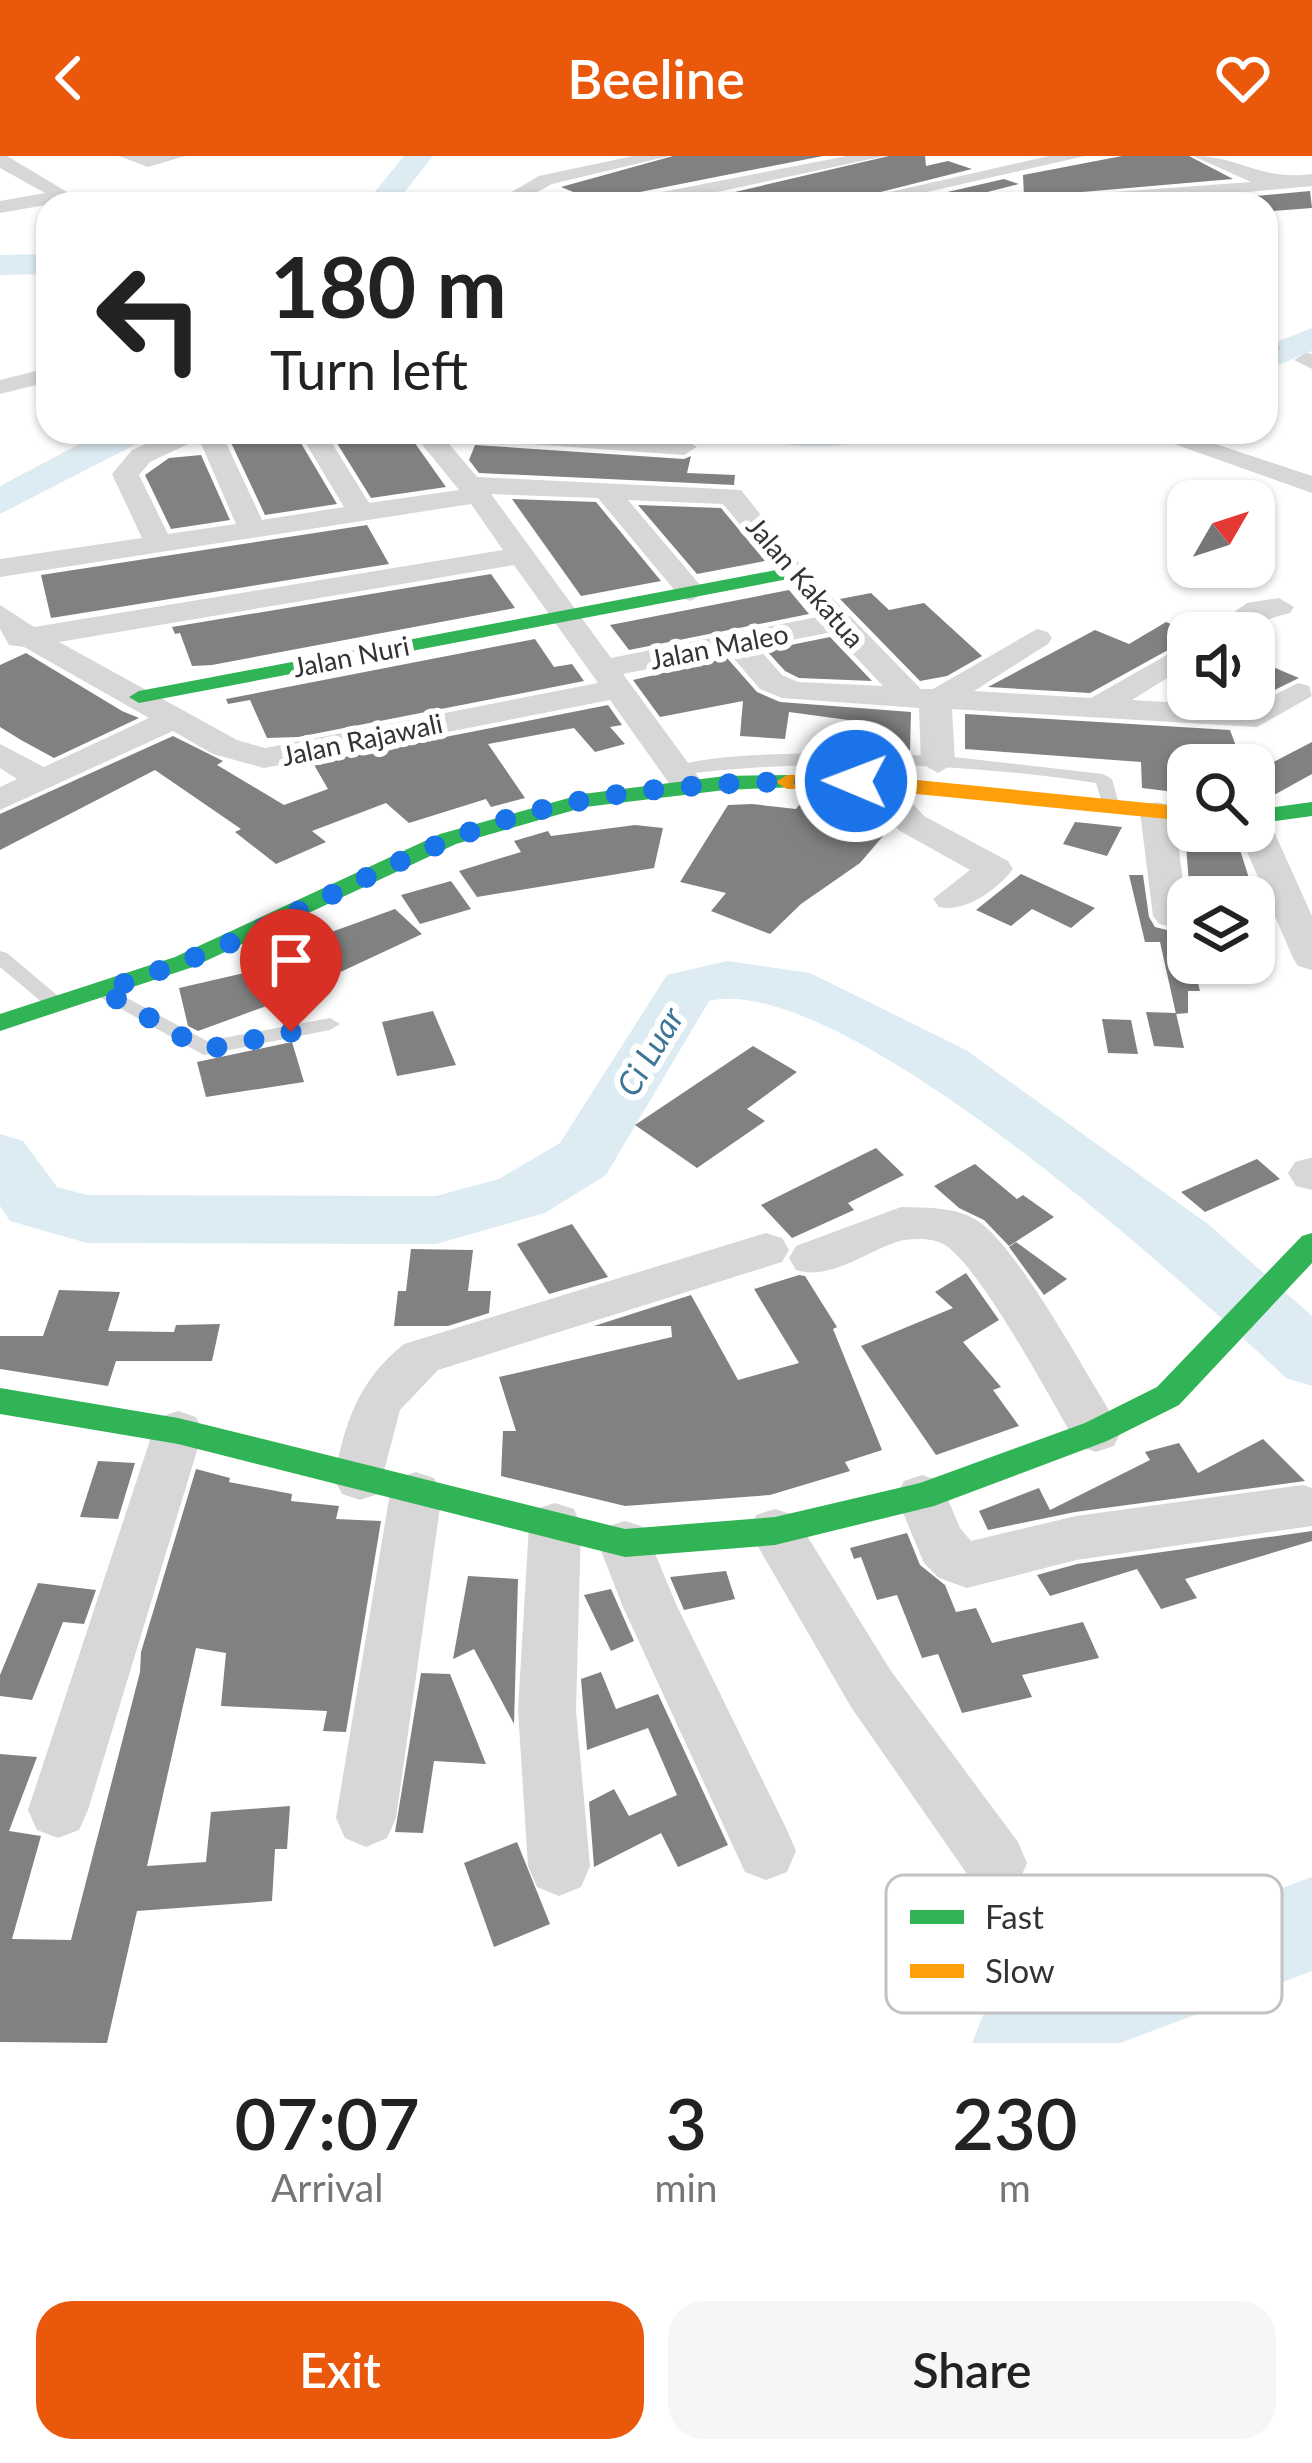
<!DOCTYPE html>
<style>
:root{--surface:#fff;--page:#f6f6f6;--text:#222;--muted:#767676;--accent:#ea580c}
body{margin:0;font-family:Lato,sans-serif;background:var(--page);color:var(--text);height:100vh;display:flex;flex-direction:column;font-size:45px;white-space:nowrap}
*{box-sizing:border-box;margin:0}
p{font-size:39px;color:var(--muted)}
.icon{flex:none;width:66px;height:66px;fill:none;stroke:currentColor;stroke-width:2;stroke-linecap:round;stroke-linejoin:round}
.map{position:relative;height:1887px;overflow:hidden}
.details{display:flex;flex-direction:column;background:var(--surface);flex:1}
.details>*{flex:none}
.top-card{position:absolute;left:36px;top:36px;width:1242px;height:252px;border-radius:36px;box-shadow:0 3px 9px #0004;background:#fff;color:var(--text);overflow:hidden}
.needle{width:78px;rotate:51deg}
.fabs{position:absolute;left:1167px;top:324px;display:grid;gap:24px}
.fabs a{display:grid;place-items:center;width:108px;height:108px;border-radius:24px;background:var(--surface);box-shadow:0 3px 9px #0004;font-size:60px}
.pin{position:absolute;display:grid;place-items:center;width:102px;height:102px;color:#fff;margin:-123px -51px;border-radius:50% 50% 50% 0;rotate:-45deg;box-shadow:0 0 12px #0007}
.pin .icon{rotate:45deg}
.me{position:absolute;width:132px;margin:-66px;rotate:271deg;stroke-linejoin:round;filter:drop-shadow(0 0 9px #0008)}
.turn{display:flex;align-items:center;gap:42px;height:252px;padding:0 36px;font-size:54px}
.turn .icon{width:156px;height:156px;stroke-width:2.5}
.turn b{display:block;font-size:84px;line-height:102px}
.eta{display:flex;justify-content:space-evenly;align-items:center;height:204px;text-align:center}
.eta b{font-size:72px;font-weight:600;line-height:84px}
.button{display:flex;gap:24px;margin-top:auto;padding:24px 36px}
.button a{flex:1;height:138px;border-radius:36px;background:var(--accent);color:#fff;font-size:48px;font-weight:600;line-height:138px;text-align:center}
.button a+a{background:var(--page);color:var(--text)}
header{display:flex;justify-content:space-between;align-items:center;height:156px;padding:0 36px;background:var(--accent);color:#fff;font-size:54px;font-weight:600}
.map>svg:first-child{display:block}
</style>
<header><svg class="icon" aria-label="back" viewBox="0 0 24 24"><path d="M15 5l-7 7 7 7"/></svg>Beeline<svg class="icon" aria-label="heart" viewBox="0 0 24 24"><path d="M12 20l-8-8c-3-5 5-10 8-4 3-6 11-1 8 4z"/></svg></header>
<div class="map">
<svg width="1312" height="1887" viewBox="0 0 1312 1887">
<rect width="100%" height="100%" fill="#fff"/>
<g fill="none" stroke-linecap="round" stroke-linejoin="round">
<g fill="#ddebf3" fill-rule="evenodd">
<polygon points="404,0 433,0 395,48 365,48"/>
<polygon points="48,98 48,118 0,119 0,99"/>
<polygon points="1312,172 1312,195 1266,214 1266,190"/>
<polygon points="102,276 150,276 144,284 0,358 0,330"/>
<path d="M757,276H878L872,284C841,292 794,292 763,284Z"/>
<path d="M727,805L810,817L966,894L1208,1068L1312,1160V1230L1286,1222C1188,1129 842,814 709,845L606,1019L545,1057L436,1088L87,1087L10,1065L0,1050V978L23,985L57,1031L87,1039L436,1040L499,1023L560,987L667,819Z"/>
<polygon points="1312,1721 1312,1815 1120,1887 972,1887 986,1852 1039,1822"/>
</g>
</g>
<g fill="#818181">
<polygon points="673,0 823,0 630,38 617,48 603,48 561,31"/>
<polygon points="889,0 925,0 926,10 948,5 972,13 833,48 683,48"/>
<polygon points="1122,0 1189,0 1233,23 1024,41 1023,19"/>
<polygon points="1004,23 1019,28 940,48 895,48"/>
<polygon points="1310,35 1312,52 1273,55 1266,48 1167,48"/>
<polygon points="226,276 256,276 259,282 295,277 337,348 265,359"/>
<polygon points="330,276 407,276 446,331 371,342"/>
<polygon points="475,289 684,303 691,300 687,317 735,319 734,329 479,317 469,304"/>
<polygon points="201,299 230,364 171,373 145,319 169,302"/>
<polygon points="512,343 596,346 661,425 581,440"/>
<polygon points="638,349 721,352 765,405 697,418"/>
<polygon points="367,369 389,408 51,462 41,419"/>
<polygon points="491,418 515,452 212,509 192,510 180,477 175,478 172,471"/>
<polygon points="789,434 809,458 629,494 610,469"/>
<polygon points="871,437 889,454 924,447 982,500 947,520 920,525 840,443"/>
<polygon points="1166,466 1188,475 1188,483 1090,537 988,531 1095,474 1129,488"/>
<polygon points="830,481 872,525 799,522 785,515 766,494"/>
<polygon points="535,483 554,511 572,508 584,525 298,581 267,582 250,544 228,548 226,543"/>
<polygon points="26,497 122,555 139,562 54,602 21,584 0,571 0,509"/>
<polygon points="727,502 757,536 780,546 911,556 910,594 862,591 863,566 789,556 785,583 740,580 743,545 660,561 633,524"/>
<polygon points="1254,503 1299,522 1250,546 1192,543 1254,543"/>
<polygon points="608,549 622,569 610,571 625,588 595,596 574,572 488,588 525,642 491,651 486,643 409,667 386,647 312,675 326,686 276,708 235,676 241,673 155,614 0,694 0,658 173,580 223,605 217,609 284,649 328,633 313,607"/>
<polygon points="965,558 1230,574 1243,609 1182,609 1183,637 1142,632 1141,606 965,593"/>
<polygon points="1312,586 1312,618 1274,639 1254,638 1254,616"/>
<polygon points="752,648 796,653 799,649 833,657 836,653 890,672 860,707 801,748 770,778 711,755 726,737 680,726 728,649"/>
<polygon points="1075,666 1095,668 1122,671 1107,700 1063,688"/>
<polygon points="635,669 663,672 654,712 477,741 459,715 521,696 514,685 548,675 551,680"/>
<polygon points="1192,675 1234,675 1255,741 1190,741 1185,677"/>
<polygon points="1021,718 1095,752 1071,772 1032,753 1011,770 976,754"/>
<polygon points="1129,719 1143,719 1149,761 1155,771 1171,775 1188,769 1188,807 1193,807 1200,835 1188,835 1188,857 1176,858 1160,786 1145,786"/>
<polygon points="451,725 471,753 420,768 401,739"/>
<polygon points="395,753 422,778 334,819 338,824 198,875 188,870 179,832 266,812 322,793 312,783"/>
<polygon points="433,855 456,909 397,920 382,866"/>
<polygon points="1146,856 1176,857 1184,892 1154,890"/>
<polygon points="1102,863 1131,864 1138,898 1108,897"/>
<polygon points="292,886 304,926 206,941 197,906"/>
<polygon points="753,890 797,916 747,953 765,965 697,1012 635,969"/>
<polygon points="876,992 904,1019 848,1047 854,1054 792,1082 761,1049"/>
<polygon points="1257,1003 1280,1023 1205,1056 1181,1036"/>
<polygon points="975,1008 1017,1043 1023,1039 1054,1061 1009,1090 984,1064 959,1052 934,1030"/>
<polygon points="572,1068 608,1121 549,1138 517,1088"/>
<polygon points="1016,1086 1067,1123 1044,1139 1009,1091"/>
<polygon points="411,1093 473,1094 468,1135 491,1135 489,1157 448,1170 394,1170 398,1135 406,1135"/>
<polygon points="966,1117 999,1164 963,1186 1001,1231 993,1234 1019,1270 936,1299 861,1190 953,1152 935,1136"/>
<polygon points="799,1119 805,1120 837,1171 833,1173 882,1294 845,1306 850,1315 770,1339 625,1350 501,1320 503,1275 516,1275 499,1221 672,1181 671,1170 594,1170 691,1139 738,1224 799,1207 754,1133"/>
<polygon points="59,1134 120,1136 108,1175 174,1176 176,1169 220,1168 212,1205 116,1205 108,1230 0,1213 0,1180 43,1180"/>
<polygon points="1263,1283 1305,1325 1075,1356 988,1374 979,1355 1039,1332 1050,1354 1150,1304 1145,1296 1179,1287 1198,1317"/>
<polygon points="98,1305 135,1307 118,1363 80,1361"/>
<polygon points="196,1313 230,1322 229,1326 292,1338 291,1345 339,1350 336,1363 381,1365 346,1576 323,1575 327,1555 221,1550 226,1497 196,1492 147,1710 206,1706 211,1656 290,1650 287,1693 275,1693 272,1745 137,1755 107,1887 0,1886 0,1598 37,1601 9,1675 41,1680 12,1783 71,1784 140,1516 141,1496"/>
<polygon points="1312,1375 1312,1385 1185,1423 1197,1442 1161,1453 1137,1413 1050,1440 1037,1419 1077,1408"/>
<polygon points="907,1377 920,1409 945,1429 956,1456 976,1452 992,1487 1083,1466 1099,1502 1022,1519 1032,1541 962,1557 938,1498 922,1502 897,1439 877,1444 861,1401 854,1403 850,1392"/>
<polygon points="726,1415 735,1443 684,1454 670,1421"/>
<polygon points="468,1420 518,1423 514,1568 474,1493 453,1503"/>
<polygon points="38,1427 96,1434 84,1468 63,1466 32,1544 0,1540 0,1519"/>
<polygon points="611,1433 634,1485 611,1495 584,1439"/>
<polygon points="601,1516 616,1553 658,1538 728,1689 678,1711 661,1677 594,1711 589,1646 614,1633 629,1660 677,1639 648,1572 587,1594 581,1523"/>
<polygon points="421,1517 450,1518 486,1608 434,1605 423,1677 395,1676"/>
<polygon points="517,1686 550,1768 494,1791 464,1707"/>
</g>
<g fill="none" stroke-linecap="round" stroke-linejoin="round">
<polyline stroke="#d6d6d6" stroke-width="3" stroke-dasharray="3 3" stroke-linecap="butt" points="1266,186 1281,193"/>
<g fill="#d7d7d7" fill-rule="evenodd">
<path d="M835,597L945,600L1103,618L1112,623L1120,652L1117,656H1105L1096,627C956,606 817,602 677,619L669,614C697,597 798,598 835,597Z"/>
<polygon points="0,795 7,797 64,845 67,849 64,853 50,853 0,811"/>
<polygon points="103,829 207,885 330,862 340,868 330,874 204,899 96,839 93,835"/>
</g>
<g fill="#d7d7d7" fill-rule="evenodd">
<polygon points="0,0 7,0 67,36 57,47 0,57 0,45 45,37 0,12"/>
<polygon points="119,0 185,0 148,11"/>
<polygon points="633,0 669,0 552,28 516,48 491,48 539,20"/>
<polygon points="847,0 885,0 661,48 621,48 631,42"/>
<polygon points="1049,0 1085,0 875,48 837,48"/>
<path d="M1193,0C1242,0 1258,25 1312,18V30L1119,48H1021L1031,42L1251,26Z"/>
<polygon points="1306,197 1312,198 1312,213 1294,204"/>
<polygon points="48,212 48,226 0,238 0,224"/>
<path d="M173,276H221L262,364L344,351L299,276H325L369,347L459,334L412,276H439L477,321L741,334L802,411L921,533H933L1037,473L1048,476L1052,482L1048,488L974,535L1091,542L1188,487V509L1132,544L1251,551L1298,527L1309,530L1312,540L1257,571L952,553L955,607L938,617L921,607L919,552L782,542L760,533L729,497L623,518L705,630L700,637H676L610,544L264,612L213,598L173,575L0,654V631L17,623L0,612V588L44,611L149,562L24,491L9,489L0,473V449L34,471L503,394L471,348L0,421V403L142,382L112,318L132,294ZM199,283L236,368L168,378L139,319L150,306ZM491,338L598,342L681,442L691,445L706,436L628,344L723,348L817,461L611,502ZM514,409L598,527L265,592L237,584L59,486ZM832,476L883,530L798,526L782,519L757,491Z"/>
<polygon points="459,276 580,276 684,283 697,291 684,299 472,284"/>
<polygon points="1180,276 1312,320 1312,337 1174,288 1170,283"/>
<path d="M1279,442L1294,451L1290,457C1258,465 1237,477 1204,477L1247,447Z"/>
<path d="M875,616L887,619L924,660L1008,705L1013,713C997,734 965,757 939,751L933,743L970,714L900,675L873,649L858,626L863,619Z"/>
<polygon points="1157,646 1169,649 1174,656 1188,764 1172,771 1159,768 1153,760 1140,656 1145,649"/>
<polygon points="1254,660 1266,664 1272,671 1312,760 1312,814 1298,810 1293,802 1238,675 1254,675"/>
<polygon points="1310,1002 1312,1002 1312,1034 1296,1030 1288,1017 1295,1006"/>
<path d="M901,1051C928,1052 959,1050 982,1068C1023,1101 1083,1213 1114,1262L1121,1276L1114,1290L1096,1296L1078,1290C1052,1246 982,1113 945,1089C934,1082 913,1082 900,1085C866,1095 831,1125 796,1114L789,1102L796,1090Z"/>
<path d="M766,1077L782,1082L789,1094L782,1106L438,1214L400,1254L378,1338L360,1344L342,1338L334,1323C345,1266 358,1225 404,1188Z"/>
<polygon points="178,1255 196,1261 203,1275 88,1654 79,1674 58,1682 37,1674 28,1654 153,1275 160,1261"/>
<polygon points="416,1316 434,1322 442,1337 396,1662 387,1682 366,1691 345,1682 336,1662 390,1337 398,1322"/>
<polygon points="922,1319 940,1325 960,1372 971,1385 1076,1360 1303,1329 1312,1332 1312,1370 1076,1404 967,1432 939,1422 924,1407 896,1340 904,1325"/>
<polygon points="555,1347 574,1353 581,1369 576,1554 590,1710 581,1731 559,1740 537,1731 528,1710 518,1554 529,1369 536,1353"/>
<polygon points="775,1353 794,1359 891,1515 1018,1686 1027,1707 1018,1728 996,1737 974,1728 851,1551 749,1375 756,1359"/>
<polygon points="625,1365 644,1371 676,1448 787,1674 796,1695 787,1716 766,1724 745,1716 623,1451 598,1387 606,1371"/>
</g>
<g fill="#30b455" fill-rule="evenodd">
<polygon points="792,411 799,413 799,421 139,547 129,541 139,535"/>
<polygon points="787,619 795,621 795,631 725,634 585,651 456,688 193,811 0,875 0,858 175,801 440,678 583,638 725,620"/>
<polygon points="1312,646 1312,660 1254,668 1254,654"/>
<polygon points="1312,1077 1312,1107 1179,1249 1107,1285 934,1350 775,1389 625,1401 178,1288 0,1258 0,1232 178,1262 625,1373 775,1361 920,1327 1085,1267 1157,1231 1302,1080"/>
</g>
<polygon fill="#ff9f0a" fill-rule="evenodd" points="856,618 1188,651 1188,665 856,632 787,633 776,626 787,619"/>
</g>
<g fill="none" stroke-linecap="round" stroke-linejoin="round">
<path stroke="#1a73e8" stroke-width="21" stroke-dasharray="0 37.8" d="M291,876L213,892L198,890L103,835C158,815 213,796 266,771C341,735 413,695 492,668C608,629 734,625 856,625"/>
</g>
<g text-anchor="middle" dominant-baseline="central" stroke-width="12" stroke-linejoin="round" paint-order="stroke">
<g font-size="27" fill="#333" stroke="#fff">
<text transform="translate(806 426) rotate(49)">Jalan Kakatua</text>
<text transform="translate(719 490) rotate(-11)">Jalan Maleo</text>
<text transform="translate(351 500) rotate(-11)">Jalan Nuri</text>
<text transform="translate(362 583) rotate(-12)">Jalan Rajawali</text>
</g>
<g font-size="33" font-style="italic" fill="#3f7597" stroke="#fff">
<text transform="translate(649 895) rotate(-59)">Ci Luar</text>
</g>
</g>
<rect x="886" y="1719" width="396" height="138" rx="18" fill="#fff" stroke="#c2c2c2" stroke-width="3"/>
<rect x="910" y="1754" width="54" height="14" fill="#30b455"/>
<rect x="910" y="1808" width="54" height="14" fill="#ff9f0a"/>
<g font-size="33" fill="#333">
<text x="985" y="1773">Fast</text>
<text x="985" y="1827">Slow</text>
</g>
</svg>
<div class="fabs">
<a><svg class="needle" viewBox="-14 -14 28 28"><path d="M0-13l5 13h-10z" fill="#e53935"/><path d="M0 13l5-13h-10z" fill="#767676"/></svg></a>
<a><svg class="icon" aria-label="sound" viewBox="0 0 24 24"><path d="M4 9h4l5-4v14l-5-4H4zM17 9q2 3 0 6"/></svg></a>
<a><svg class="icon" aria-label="search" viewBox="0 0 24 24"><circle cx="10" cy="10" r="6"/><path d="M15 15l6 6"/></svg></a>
<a><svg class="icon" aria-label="layers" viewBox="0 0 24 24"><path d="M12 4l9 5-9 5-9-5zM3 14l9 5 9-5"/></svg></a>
</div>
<div class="pin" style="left:291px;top:876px;background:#d93025"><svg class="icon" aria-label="arrive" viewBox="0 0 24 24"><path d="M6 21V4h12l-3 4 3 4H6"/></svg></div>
<svg class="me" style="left:856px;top:625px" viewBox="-20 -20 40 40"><circle r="17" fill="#1a73e8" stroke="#fff" stroke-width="3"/><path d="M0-11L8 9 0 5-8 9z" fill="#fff"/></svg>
<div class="top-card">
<div class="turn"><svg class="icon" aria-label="left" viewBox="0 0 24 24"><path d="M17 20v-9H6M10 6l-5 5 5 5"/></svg><div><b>180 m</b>Turn left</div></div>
</div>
</div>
<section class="details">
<div class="eta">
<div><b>07:07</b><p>Arrival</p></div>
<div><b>3</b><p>min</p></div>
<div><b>230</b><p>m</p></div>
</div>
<div class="button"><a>Exit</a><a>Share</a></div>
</section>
